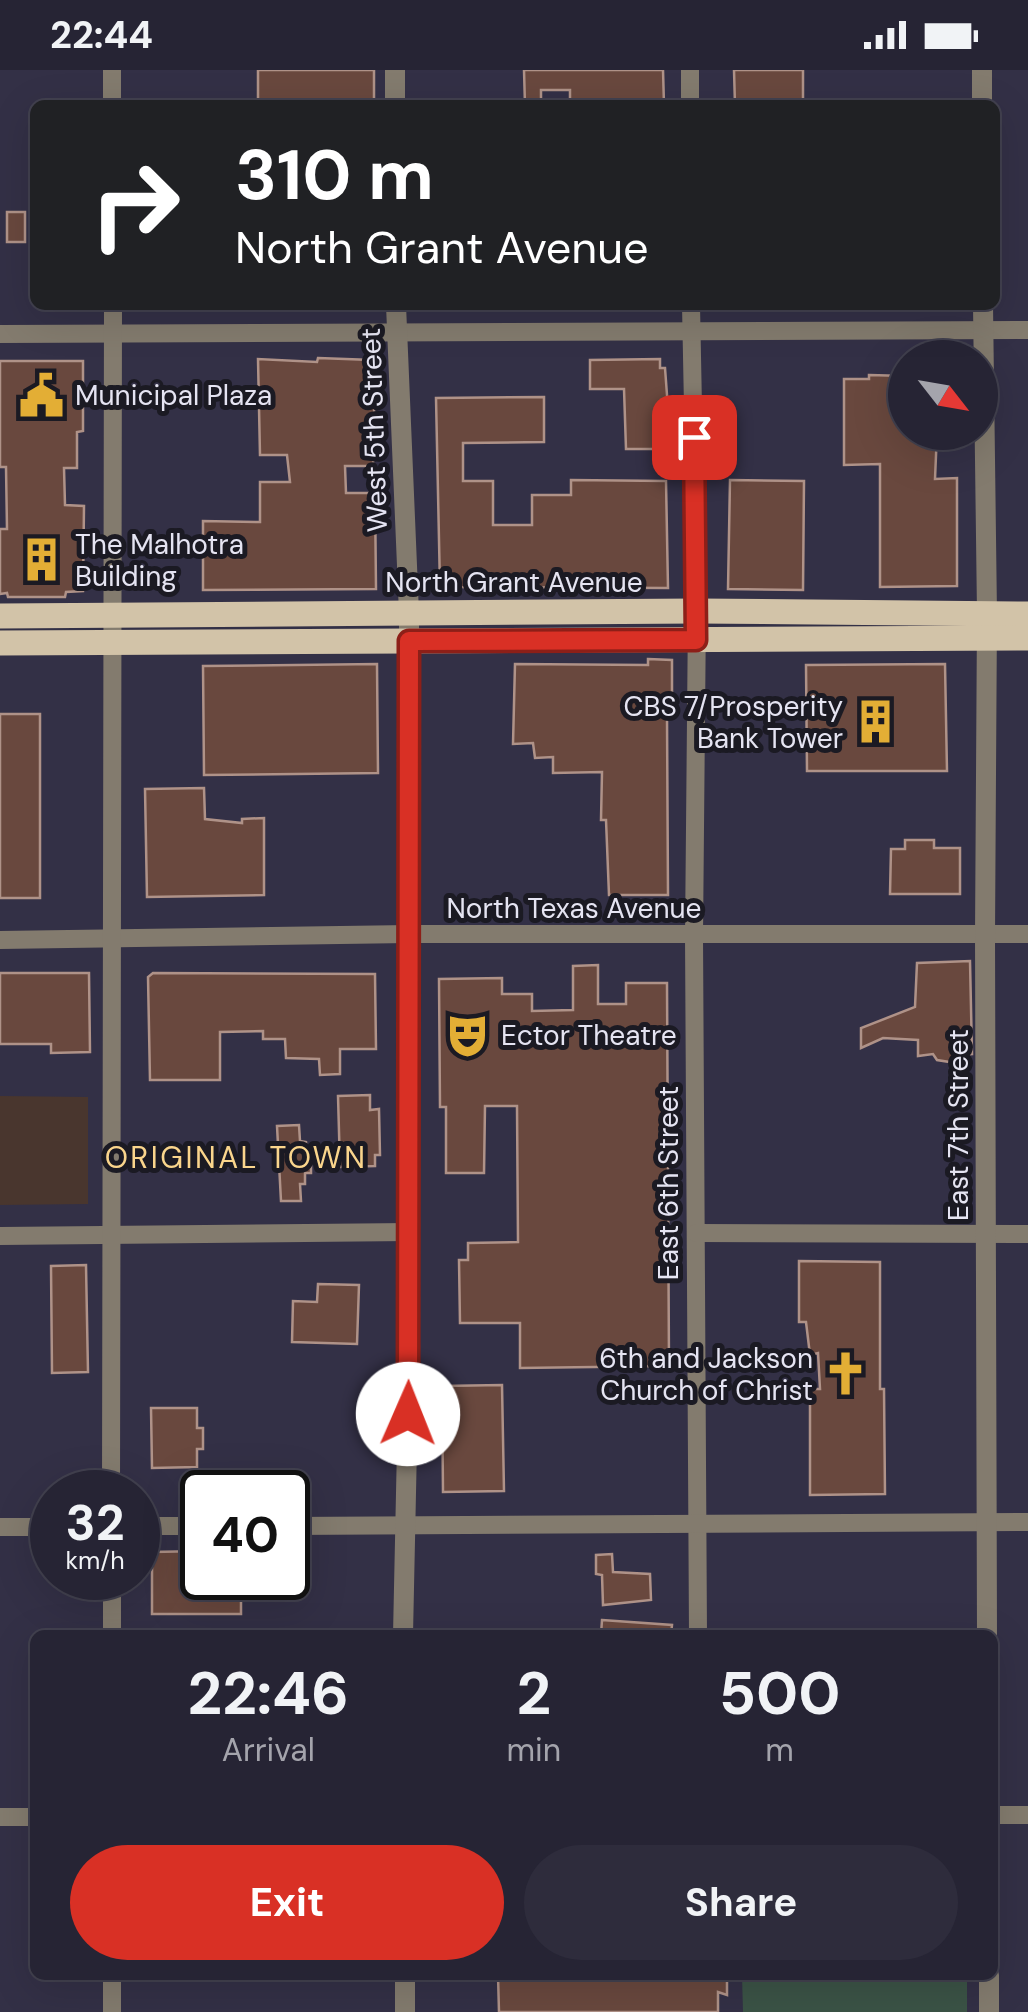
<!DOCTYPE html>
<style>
:root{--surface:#262434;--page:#2e2c3c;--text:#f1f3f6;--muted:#a4a4ac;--line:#42414f;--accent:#d93025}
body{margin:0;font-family:"DM Sans",sans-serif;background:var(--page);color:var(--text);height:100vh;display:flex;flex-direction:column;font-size:38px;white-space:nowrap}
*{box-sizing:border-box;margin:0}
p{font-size:32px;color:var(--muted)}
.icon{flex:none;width:55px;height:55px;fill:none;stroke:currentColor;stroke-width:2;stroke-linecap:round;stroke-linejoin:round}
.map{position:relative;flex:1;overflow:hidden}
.panel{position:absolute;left:30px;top:1560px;width:968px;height:350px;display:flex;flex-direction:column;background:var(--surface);border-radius:15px;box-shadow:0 10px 40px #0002,0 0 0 2px var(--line)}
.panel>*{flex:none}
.banner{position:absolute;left:30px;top:30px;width:970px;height:210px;border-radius:15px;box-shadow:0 10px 40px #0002,0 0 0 2px var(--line);background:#202124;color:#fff;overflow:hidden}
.needle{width:65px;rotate:121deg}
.fabs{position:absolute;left:888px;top:270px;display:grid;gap:20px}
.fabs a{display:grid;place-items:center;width:110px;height:110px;border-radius:50%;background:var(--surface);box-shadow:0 10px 40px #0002,0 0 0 2px var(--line);font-size:50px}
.speed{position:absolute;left:30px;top:1400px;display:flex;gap:20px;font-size:50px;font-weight:700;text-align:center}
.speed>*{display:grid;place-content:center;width:130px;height:130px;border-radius:50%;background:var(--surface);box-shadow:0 10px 40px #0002,0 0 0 2px var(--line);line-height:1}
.speed small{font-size:25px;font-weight:400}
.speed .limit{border:5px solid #111;border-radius:15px;background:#fff;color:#111}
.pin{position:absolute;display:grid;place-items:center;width:85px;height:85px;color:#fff;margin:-42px;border-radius:20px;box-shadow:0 5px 15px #0006}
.me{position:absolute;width:110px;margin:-55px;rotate:1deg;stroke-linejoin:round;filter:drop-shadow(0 0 8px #0008)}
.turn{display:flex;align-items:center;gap:35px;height:210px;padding:0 40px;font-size:45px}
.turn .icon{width:130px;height:130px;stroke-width:2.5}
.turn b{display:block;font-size:70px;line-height:85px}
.eta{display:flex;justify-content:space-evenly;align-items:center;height:170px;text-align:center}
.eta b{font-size:60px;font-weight:700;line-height:70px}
.button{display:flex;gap:20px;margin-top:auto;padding:20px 40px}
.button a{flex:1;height:115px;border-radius:60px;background:var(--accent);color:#fff;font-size:40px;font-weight:700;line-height:115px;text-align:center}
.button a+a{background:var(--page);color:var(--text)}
.status{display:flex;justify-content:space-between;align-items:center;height:70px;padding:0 50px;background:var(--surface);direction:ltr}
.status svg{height:28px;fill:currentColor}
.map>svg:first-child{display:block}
</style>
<div class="status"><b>22:44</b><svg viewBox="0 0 49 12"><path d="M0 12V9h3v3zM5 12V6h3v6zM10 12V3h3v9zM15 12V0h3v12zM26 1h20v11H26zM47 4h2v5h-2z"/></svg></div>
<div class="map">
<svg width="1028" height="1942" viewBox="0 0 1028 1942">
<rect width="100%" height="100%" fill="#333046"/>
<polygon fill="#49362e" points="0,1026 88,1027 88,1134 0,1135"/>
<polygon fill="#3b5346" points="742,1905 967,1905 967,1942 743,1942"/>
<g fill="#69483e" stroke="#af9288" stroke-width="2.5">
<rect x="258" y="0" width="116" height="35"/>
<polygon points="524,0 663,0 664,35 570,35 570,20 541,20 541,35 525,35"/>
<polygon points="734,0 803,0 803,35 735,35"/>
<rect x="7" y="142" width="18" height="30"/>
<polygon points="318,288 372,290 375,297 373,396 345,396 346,423 375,423 376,519 203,520 203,451 260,452 260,412 290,412 287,385 260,385 258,289 317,292"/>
<polygon points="660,289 660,298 665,298 671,379 626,379 624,319 590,319 590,290"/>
<polygon points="0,291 83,291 83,361 77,362 77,398 64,398 65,435 84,436 83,521 66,522 65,527 8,527 7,523 0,524 0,459 7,459 6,397 0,397"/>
<polygon points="869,305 905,306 905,362 937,362 935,409 957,408 957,516 880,517 880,394 844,395 844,309 869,309"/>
<polygon points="544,327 544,372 463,373 463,411 493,411 493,455 532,455 532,425 571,425 571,410 666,411 668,518 440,517 436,328"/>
<polygon points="730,410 804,411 803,520 728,519"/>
<polygon points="648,589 672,590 672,645 667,646 668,825 609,825 606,750 601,750 602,702 553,703 553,687 535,688 533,673 513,674 515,594 648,595"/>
<polygon points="377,594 378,703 204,705 203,596"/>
<polygon points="945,594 947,701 807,701 806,595"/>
<rect x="0" y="644" width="40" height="184"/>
<polygon points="204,718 205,749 242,753 242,749 264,748 264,825 147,827 145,719"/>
<polygon points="905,770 934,770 934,778 960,778 960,824 890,824 891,779 905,779"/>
<polygon points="970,891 972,984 956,985 956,993 937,990 933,984 918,986 918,970 883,968 861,978 861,958 915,937 917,893"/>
<polygon points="598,895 598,934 626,934 626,913 667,913 669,1296 520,1298 520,1253 460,1253 459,1190 468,1190 468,1173 518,1172 517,1036 485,1036 484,1103 446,1103 446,1037 440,1037 439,909 502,908 502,924 532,924 532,941 573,940 573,896"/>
<polygon points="0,903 89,903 90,982 51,983 51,974 0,974"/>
<polygon points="153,903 375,904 376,979 340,979 340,1004 320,1005 319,989 286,988 285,969 263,969 263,961 220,962 220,1010 150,1010 148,907"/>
<polygon points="370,1025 370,1040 379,1039 380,1085 375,1085 375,1096 340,1097 338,1026"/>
<polygon points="299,1055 300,1071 306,1072 307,1081 311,1082 311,1103 305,1103 305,1114 300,1114 301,1131 281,1131 277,1056"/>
<polygon points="799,1191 880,1192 880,1319 884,1319 885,1424 810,1425 810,1319 820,1319 818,1283 810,1285 806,1252 799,1252"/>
<polygon points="86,1195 88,1302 52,1303 51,1196"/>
<polygon points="318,1214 359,1215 357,1274 292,1272 293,1231 317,1232"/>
<polygon points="502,1315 504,1421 443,1422 442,1316"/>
<polygon points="151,1338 197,1338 197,1358 203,1358 203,1379 197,1379 197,1397 152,1398"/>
<polygon points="202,1481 202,1508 241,1508 241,1544 152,1544 152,1482"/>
<polygon points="612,1484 613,1502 650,1504 651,1530 603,1535 602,1505 596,1504 596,1485"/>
<polygon points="602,1550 672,1555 671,1565 601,1565"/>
<polygon points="498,1905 727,1905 727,1925 718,1922 718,1942 499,1942"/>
</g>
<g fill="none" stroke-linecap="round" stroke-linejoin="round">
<g stroke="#837b6e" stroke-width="18">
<polyline points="112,0 112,35"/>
<polyline points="690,0 690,35"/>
<polyline points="691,235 697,541 694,866 698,1565"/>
<polyline points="0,264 1028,260"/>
<polyline points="0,870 409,864 1028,864"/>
<polyline points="696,1163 1028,1164"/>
<polyline points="0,1166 410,1162"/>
<polyline points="111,1422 113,235"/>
<polyline points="138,1456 202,1456"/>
<polyline points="288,1456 1028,1452"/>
<polyline points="0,1457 52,1457"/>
<polyline points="112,1508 112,1565"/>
<polyline points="992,1745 1028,1745"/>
<polyline points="0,1747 35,1747"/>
<polyline points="112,1942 112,1905"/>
</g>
<g stroke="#837b6e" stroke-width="20">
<polyline points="395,0 395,35"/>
<polyline points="982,0 982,35"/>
<polyline points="396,235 409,543 410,1234 403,1565"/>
<polyline points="983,235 987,544 985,865 987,1565"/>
<polyline points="405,1905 405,1942"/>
<polyline points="989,1905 989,1942"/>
</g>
<g stroke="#d2c3a8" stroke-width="25">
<polyline points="0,546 697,541 1028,544"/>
<polyline points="0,573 1028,568"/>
</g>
</g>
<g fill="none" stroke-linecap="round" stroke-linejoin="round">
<defs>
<polyline id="route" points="408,1344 409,571 696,570 694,367"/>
</defs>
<use href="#route" stroke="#8d1f18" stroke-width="25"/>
<use href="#route" stroke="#d93025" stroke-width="18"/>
</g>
<defs>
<symbol id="civic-bare" viewBox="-9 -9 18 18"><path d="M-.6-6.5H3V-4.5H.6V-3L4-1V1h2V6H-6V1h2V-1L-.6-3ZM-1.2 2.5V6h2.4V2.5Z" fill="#e3ae35" stroke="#1b1a23" stroke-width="2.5" paint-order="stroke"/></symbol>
<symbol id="building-bare" viewBox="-9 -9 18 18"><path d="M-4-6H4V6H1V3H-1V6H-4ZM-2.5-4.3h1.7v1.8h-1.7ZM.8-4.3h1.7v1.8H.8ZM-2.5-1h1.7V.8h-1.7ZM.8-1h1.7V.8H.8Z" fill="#e3ae35" stroke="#1b1a23" stroke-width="2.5" paint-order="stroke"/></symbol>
<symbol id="theatre-bare" viewBox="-9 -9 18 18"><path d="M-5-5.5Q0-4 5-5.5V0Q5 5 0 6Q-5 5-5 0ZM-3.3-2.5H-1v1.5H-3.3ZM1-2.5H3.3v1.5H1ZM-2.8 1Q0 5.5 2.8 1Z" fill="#e3ae35" stroke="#1b1a23" stroke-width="2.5" paint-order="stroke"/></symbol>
<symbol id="church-bare" viewBox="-9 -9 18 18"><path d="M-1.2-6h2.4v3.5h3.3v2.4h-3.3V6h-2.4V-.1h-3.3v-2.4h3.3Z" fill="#e3ae35" stroke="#1b1a23" stroke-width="2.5" paint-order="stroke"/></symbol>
</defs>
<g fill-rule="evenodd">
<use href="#civic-bare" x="10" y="294" width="63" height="63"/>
<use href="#building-bare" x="10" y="458" width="63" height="63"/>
<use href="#building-bare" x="844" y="620" width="63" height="63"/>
<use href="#theatre-bare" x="436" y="934" width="63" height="63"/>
<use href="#church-bare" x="814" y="1272" width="63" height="63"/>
</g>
<g text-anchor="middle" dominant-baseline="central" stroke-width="10" stroke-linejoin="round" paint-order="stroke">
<g font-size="28" fill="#e5e4f2" stroke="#1b1a23" text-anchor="start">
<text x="75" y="325">Municipal Plaza</text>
<text x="75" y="474">The Malhotra<tspan x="75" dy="32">Building</tspan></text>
<text x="843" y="636" text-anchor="end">CBS 7/Prosperity<tspan x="843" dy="32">Bank Tower</tspan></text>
<text x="501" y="965">Ector Theatre</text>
<text x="813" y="1288" text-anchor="end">6th and Jackson<tspan x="813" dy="32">Church of Christ</tspan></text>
</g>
<g font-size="28" fill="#e5e4f2" stroke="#1b1a23">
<text transform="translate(374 360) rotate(-92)">West 5th Street</text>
<text x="514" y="512">North Grant Avenue</text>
<text x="574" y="838">North Texas Avenue</text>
<text transform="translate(958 1055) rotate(-90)">East 7th Street</text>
<text transform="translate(668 1113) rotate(-90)">East 6th Street</text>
</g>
<g font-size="30" letter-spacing="2.5" fill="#fad58c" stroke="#1b1a23">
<text x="236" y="1087">ORIGINAL TOWN</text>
</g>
</g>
</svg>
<div class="fabs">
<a><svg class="needle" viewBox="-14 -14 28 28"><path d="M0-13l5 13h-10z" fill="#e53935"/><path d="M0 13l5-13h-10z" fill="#a4a4ac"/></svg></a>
</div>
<div class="speed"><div>32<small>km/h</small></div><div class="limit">40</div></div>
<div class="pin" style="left:694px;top:367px;background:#d93025"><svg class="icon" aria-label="arrive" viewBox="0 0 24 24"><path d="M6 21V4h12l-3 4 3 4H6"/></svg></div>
<svg class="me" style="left:408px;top:1344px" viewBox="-20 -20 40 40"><circle r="19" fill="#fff"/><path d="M0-13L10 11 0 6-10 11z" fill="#d93025"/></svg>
<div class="banner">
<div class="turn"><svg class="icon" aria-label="right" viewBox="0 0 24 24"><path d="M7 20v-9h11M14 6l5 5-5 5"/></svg><div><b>310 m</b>North Grant Avenue</div></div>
</div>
<section class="panel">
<div class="eta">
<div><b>22:46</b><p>Arrival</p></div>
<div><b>2</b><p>min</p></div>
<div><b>500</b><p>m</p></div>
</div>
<div class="button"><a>Exit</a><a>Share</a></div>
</section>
</div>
